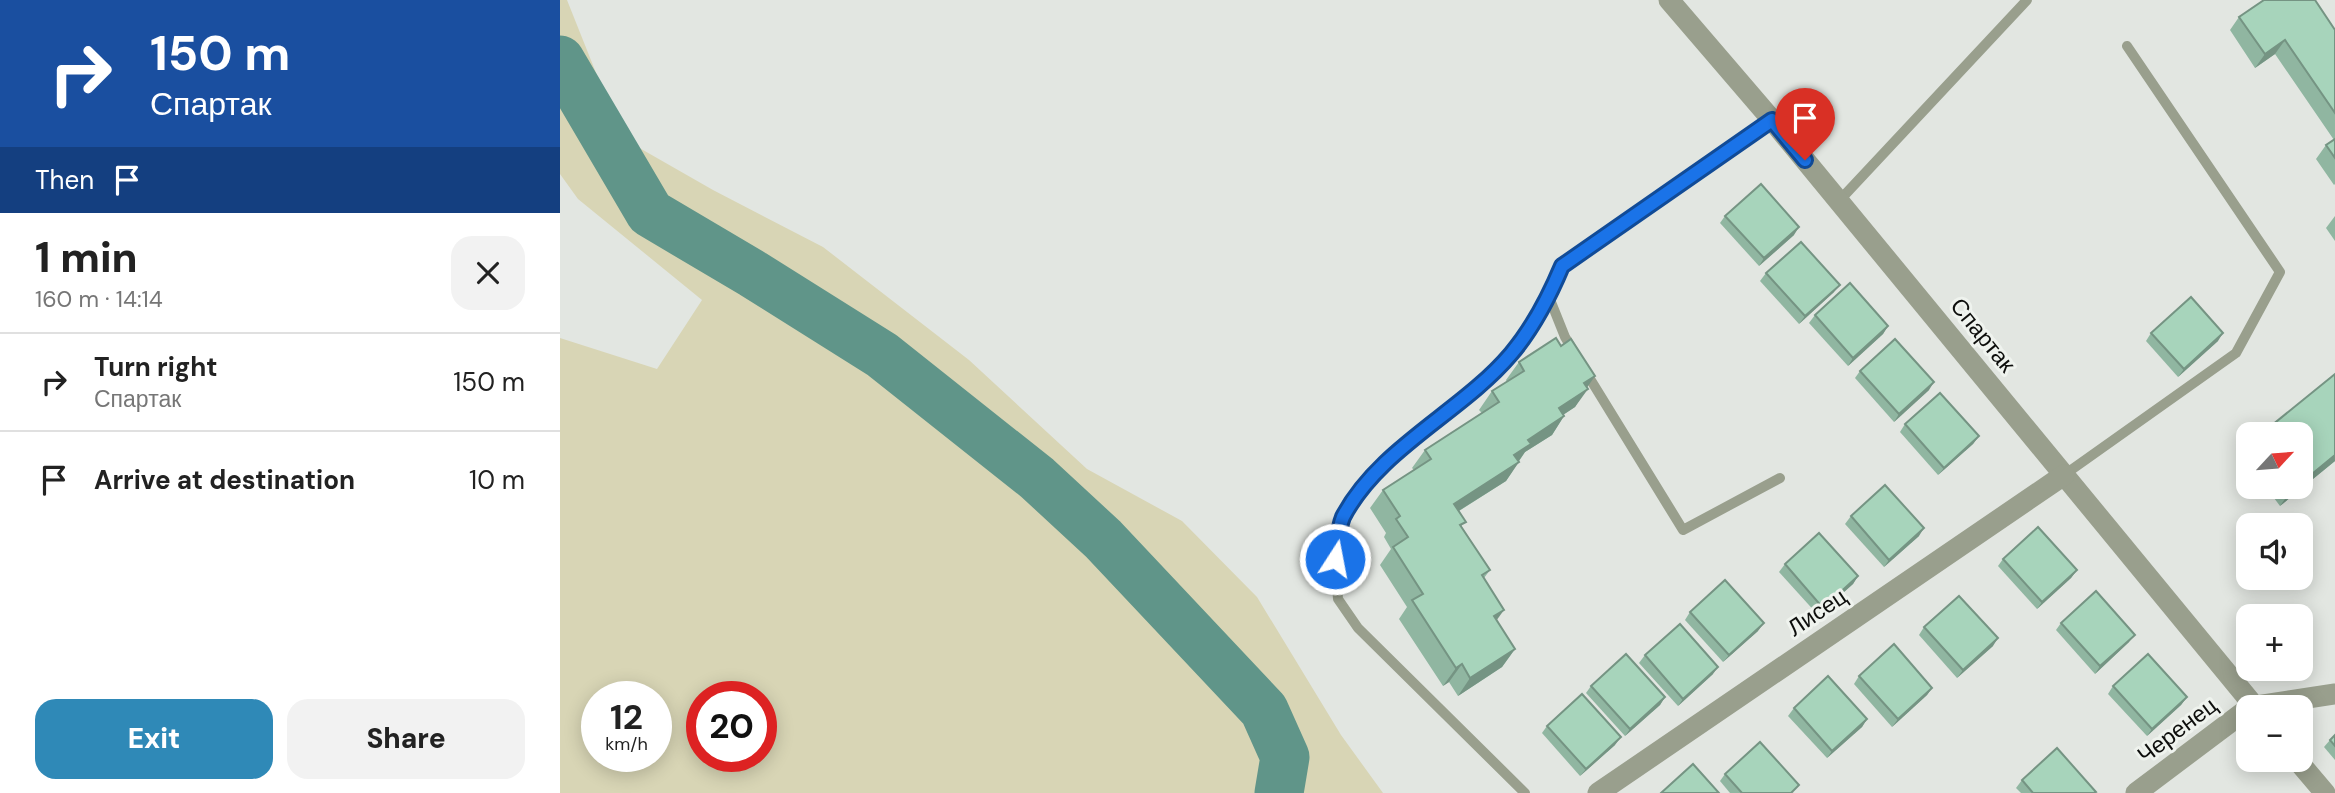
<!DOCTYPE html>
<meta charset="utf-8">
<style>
:root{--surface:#fff;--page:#f2f2f2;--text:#222;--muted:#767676;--line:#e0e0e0;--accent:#2f89b7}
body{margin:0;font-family:"DM Sans",sans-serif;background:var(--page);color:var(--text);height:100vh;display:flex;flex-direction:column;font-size:26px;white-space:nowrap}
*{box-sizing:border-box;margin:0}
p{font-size:23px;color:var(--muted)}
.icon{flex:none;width:38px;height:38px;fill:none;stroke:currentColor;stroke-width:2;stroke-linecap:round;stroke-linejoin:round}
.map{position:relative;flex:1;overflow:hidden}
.side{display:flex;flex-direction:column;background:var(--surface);width:560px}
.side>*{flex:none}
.top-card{background:#1a4fa0;color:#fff;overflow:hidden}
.needle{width:46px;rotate:64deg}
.tools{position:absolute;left:1676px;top:422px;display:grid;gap:14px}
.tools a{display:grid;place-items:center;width:77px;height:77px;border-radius:14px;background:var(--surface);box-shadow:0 4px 18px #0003;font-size:35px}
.speed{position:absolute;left:21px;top:681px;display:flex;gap:14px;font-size:35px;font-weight:700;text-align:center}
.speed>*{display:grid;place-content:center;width:91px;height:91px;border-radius:50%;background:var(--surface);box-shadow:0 4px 18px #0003;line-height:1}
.speed small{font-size:18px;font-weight:400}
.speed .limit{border:10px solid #d22;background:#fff;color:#111}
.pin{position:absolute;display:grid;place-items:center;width:60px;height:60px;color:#fff;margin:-72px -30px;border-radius:50% 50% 50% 0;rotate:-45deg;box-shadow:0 0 7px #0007}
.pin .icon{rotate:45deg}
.me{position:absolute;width:77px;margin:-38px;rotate:11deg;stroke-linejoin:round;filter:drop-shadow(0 0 5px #0008)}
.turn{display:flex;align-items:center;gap:24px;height:147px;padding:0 35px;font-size:32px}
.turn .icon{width:91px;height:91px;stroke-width:2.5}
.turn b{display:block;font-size:49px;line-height:60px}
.then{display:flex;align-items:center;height:66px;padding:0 35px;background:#0003;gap:14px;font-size:26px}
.round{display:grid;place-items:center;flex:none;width:74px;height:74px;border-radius:21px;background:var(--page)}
.headline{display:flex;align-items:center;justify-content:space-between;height:119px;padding:0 35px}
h1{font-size:42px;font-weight:800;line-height:52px}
.cta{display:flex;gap:14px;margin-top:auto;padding:14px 35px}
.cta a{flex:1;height:80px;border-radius:21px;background:var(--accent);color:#fff;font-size:28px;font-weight:800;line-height:80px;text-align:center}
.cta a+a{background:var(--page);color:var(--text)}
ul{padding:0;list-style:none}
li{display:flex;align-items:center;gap:21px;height:98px;padding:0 35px;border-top:2px solid var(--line)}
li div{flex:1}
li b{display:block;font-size:26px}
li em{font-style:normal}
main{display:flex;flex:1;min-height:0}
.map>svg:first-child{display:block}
</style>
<main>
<section class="side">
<div class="top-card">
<div class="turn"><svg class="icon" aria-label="right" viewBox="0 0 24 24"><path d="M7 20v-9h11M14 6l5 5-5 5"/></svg><div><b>150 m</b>Спартак</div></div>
<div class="then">Then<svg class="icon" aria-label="arrive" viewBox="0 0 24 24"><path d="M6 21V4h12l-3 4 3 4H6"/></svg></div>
</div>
<div class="headline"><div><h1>1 min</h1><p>160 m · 14:14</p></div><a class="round"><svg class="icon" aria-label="close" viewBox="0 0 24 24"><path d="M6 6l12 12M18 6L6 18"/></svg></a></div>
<ul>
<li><svg class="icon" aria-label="right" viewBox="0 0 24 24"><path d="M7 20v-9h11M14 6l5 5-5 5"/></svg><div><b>Turn right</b><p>Спартак</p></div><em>150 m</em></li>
<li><svg class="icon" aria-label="arrive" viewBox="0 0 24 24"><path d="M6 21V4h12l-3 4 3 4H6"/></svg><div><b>Arrive at destination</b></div><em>10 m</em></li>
</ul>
<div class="cta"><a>Exit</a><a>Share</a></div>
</section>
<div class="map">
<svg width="1775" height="793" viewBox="0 0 1775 793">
<rect width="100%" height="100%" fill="#e2e6e1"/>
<path fill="#d8d5b5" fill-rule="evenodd" d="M0,0H7L62,138L153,190L263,247L409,360L527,469L622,521L697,597L781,735L823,793H0V338L97,369L142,300L18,199L0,174ZM37,696H96V756H37ZM142,696H201V756H142Z"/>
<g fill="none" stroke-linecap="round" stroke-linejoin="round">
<polyline stroke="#609589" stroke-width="49" points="0,60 90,213 193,274 322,355 477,478 543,539 704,710 725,757 719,793"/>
<g stroke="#999f8d" stroke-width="10">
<polyline points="1279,201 1467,0"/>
<polyline points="989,297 1005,337 1014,352"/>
<polyline points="1024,369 1123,530 1220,478"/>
<polyline points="1504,475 1676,353 1720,272 1567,46"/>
<polyline points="965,793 798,628 778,599 775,559 782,519 813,474 925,379 952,353 989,297 1002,266 1212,120"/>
</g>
<g stroke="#999f8d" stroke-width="21">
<polyline points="1109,0 1212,120 1695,707"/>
<polyline points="1690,707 1775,694"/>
<polyline points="1737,760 1765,793"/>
<polyline points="1038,793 1504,475"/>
<polyline points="1576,793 1689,708"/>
</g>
</g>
<g fill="#90b6a1">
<polygon points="1679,17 1775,30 1775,184 1774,185 1756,159 1766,145 1774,140 1715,54 1695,68 1670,30"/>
<polygon points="1165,216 1234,235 1199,266 1160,223"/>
<polygon points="1775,216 1775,241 1766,228"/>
<polygon points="1206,273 1274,292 1239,324 1200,281"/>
<polygon points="1255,315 1328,326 1323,334 1288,366 1249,323"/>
<polygon points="1591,333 1658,341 1618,377 1586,341"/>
<polygon points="959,362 1027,387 1015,407 1003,415 1004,416 992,435 965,452 946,481 899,511 902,527 930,570 924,578 936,621 955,649 942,667 898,696 889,682 883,686 839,619 847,607 820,565 831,549 824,537 826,533 810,508 823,490 854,470 852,468 865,450 922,413 919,410 932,391 947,382 946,380"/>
<polygon points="1300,371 1369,390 1334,422 1295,378"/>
<polygon points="1775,374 1775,461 1720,506 1705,486 1741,486"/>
<polygon points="1345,424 1419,436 1413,444 1378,475 1340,432"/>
<polygon points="1689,445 1689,467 1681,457"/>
<polygon points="1291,516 1359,536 1324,567 1285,524"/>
<polygon points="1443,559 1517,570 1511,578 1477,609 1438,566"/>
<polygon points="1225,564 1298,576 1293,584 1258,615 1219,572"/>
<polygon points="1130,612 1198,631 1163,662 1125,620"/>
<polygon points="1501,623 1569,642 1535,674 1496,630"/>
<polygon points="1364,627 1433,646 1397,678 1359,635"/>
<polygon points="1085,655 1153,674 1118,706 1079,663"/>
<polygon points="1299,676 1372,688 1367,695 1332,727 1294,684"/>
<polygon points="1031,686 1105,697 1100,705 1065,736 1026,693"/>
<polygon points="1553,686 1627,697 1621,705 1587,736 1548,694"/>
<polygon points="1234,708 1307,719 1302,727 1267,758 1228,716"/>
<polygon points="987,726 1055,745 1020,776 982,733"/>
<polygon points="1775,735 1775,760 1764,747 1770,740"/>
<polygon points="1165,774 1234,793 1170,793 1160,781"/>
<polygon points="1462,780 1534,793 1461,793 1456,788"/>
</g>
<g fill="#759483">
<polygon points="1725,40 1715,54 1695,68 1705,54"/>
<polygon points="1239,227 1234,235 1199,266 1204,258"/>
<polygon points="1280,285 1274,292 1239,324 1245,316"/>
<polygon points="1328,326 1323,334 1288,366 1293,358"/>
<polygon points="1663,333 1658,341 1618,377 1624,369"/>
<polygon points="1035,376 1024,392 1028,389 1015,407 986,426 999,408 1024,383"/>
<polygon points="1374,382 1369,390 1334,422 1339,414"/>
<polygon points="1004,416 992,435 965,452 958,462 954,455 968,440"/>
<polygon points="1419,436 1413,444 1378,475 1384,468"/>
<polygon points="1775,455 1775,461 1720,506 1730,492 1737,486 1741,486 1741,483"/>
<polygon points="959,462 946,481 881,522 894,504"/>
<polygon points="1364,528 1359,536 1324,567 1329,560"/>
<polygon points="1517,570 1511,578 1477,609 1482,602"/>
<polygon points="1298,576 1293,584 1258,615 1263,608"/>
<polygon points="944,610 931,628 934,616"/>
<polygon points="1204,623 1198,631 1163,662 1169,655"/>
<polygon points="1575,635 1569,642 1535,674 1540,666"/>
<polygon points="1438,638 1433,646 1397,678 1403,670"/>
<polygon points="955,649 942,667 898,696 910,678"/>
<polygon points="902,664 889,682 883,686 896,668"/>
<polygon points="1158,667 1153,674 1118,706 1123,699"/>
<polygon points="1372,688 1367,695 1332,727 1338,719"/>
<polygon points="1105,697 1100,705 1065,736 1070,729"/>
<polygon points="1627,697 1621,705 1587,736 1592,729"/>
<polygon points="1307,719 1302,727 1267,758 1272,751"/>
<polygon points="1061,737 1055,745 1020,776 1026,769"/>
</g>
<g fill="#a7d4bb" stroke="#759483" stroke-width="2">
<polygon points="1704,0 1755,0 1775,30 1775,113 1725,40 1705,54 1679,17"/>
<polygon points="1775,139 1775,158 1766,145"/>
<polygon points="1201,184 1239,227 1204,258 1165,216"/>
<polygon points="1241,242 1280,285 1245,316 1206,273"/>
<polygon points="1290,283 1328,326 1293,358 1255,315"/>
<polygon points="1631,297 1663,333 1624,369 1591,333"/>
<polygon points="996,338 1001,346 1011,339 1035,376 1024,383 1028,389 999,408 1004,416 968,440 971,444 954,455 959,462 894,504 906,522 900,525 930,570 922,575 944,610 934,616 955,649 910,678 902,664 896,668 852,600 863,594 833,547 848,537 836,519 840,516 823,490 871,459 865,450 939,402 932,391 964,371 959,362"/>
<polygon points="1335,339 1374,382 1339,414 1300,371"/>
<polygon points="1775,374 1775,455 1741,483 1741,434 1701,434"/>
<polygon points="1380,393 1419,436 1384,468 1345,424"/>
<polygon points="1325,485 1364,528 1329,560 1291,516"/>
<polygon points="1726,486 1737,486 1730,492"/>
<polygon points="1478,527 1517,570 1482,602 1443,559"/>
<polygon points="1259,533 1298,576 1263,608 1225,564"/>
<polygon points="1165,580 1204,623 1169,655 1130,612"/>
<polygon points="1536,591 1575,635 1540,666 1501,623"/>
<polygon points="1399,596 1438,638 1403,670 1364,627"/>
<polygon points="1120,624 1158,667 1123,699 1085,655"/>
<polygon points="1334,644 1372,688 1338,719 1299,676"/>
<polygon points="1066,654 1105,697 1070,729 1031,686"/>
<polygon points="1588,654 1627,697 1592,729 1553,686"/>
<polygon points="1268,676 1307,719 1272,751 1234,708"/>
<polygon points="1022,694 1061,737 1026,769 987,726"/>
<polygon points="1775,735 1775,746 1770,740"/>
<polygon points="1200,742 1239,785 1231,793 1182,793 1165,774"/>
<polygon points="1497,748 1536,792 1534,793 1473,793 1462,780"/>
<polygon points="1133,764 1159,793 1101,793"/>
</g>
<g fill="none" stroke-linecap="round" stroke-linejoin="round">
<defs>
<path id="route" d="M775,559C777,546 778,529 783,517C819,448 902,412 951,354C973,328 989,297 1002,266L1212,120L1245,160"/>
</defs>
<use href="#route" stroke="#114b97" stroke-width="18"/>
<use href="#route" stroke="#1a73e8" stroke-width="12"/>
</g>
<g text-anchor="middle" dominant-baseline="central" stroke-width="6" stroke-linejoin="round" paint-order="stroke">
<g font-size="23" fill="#0d0e0c" stroke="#eff3ee">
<text transform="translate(1423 335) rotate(51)">Спартак</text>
<text transform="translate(1257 612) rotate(-34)">Лисец</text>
<text transform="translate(1617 730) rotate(-37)">Черенец</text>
</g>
</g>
</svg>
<div class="tools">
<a><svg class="needle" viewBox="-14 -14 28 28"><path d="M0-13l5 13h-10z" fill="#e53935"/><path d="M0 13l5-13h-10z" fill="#767676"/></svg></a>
<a><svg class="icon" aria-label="sound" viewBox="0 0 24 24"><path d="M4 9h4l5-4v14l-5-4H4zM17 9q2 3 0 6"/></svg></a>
<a>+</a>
<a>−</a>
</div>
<div class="speed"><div>12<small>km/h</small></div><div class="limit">20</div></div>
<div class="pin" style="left:1245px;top:160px;background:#d93025"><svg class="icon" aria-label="arrive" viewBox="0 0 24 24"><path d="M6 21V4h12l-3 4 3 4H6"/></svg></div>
<svg class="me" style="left:775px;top:559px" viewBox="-20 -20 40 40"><circle r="17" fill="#1a73e8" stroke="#fff" stroke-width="3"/><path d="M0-11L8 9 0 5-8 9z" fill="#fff"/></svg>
</div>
</main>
